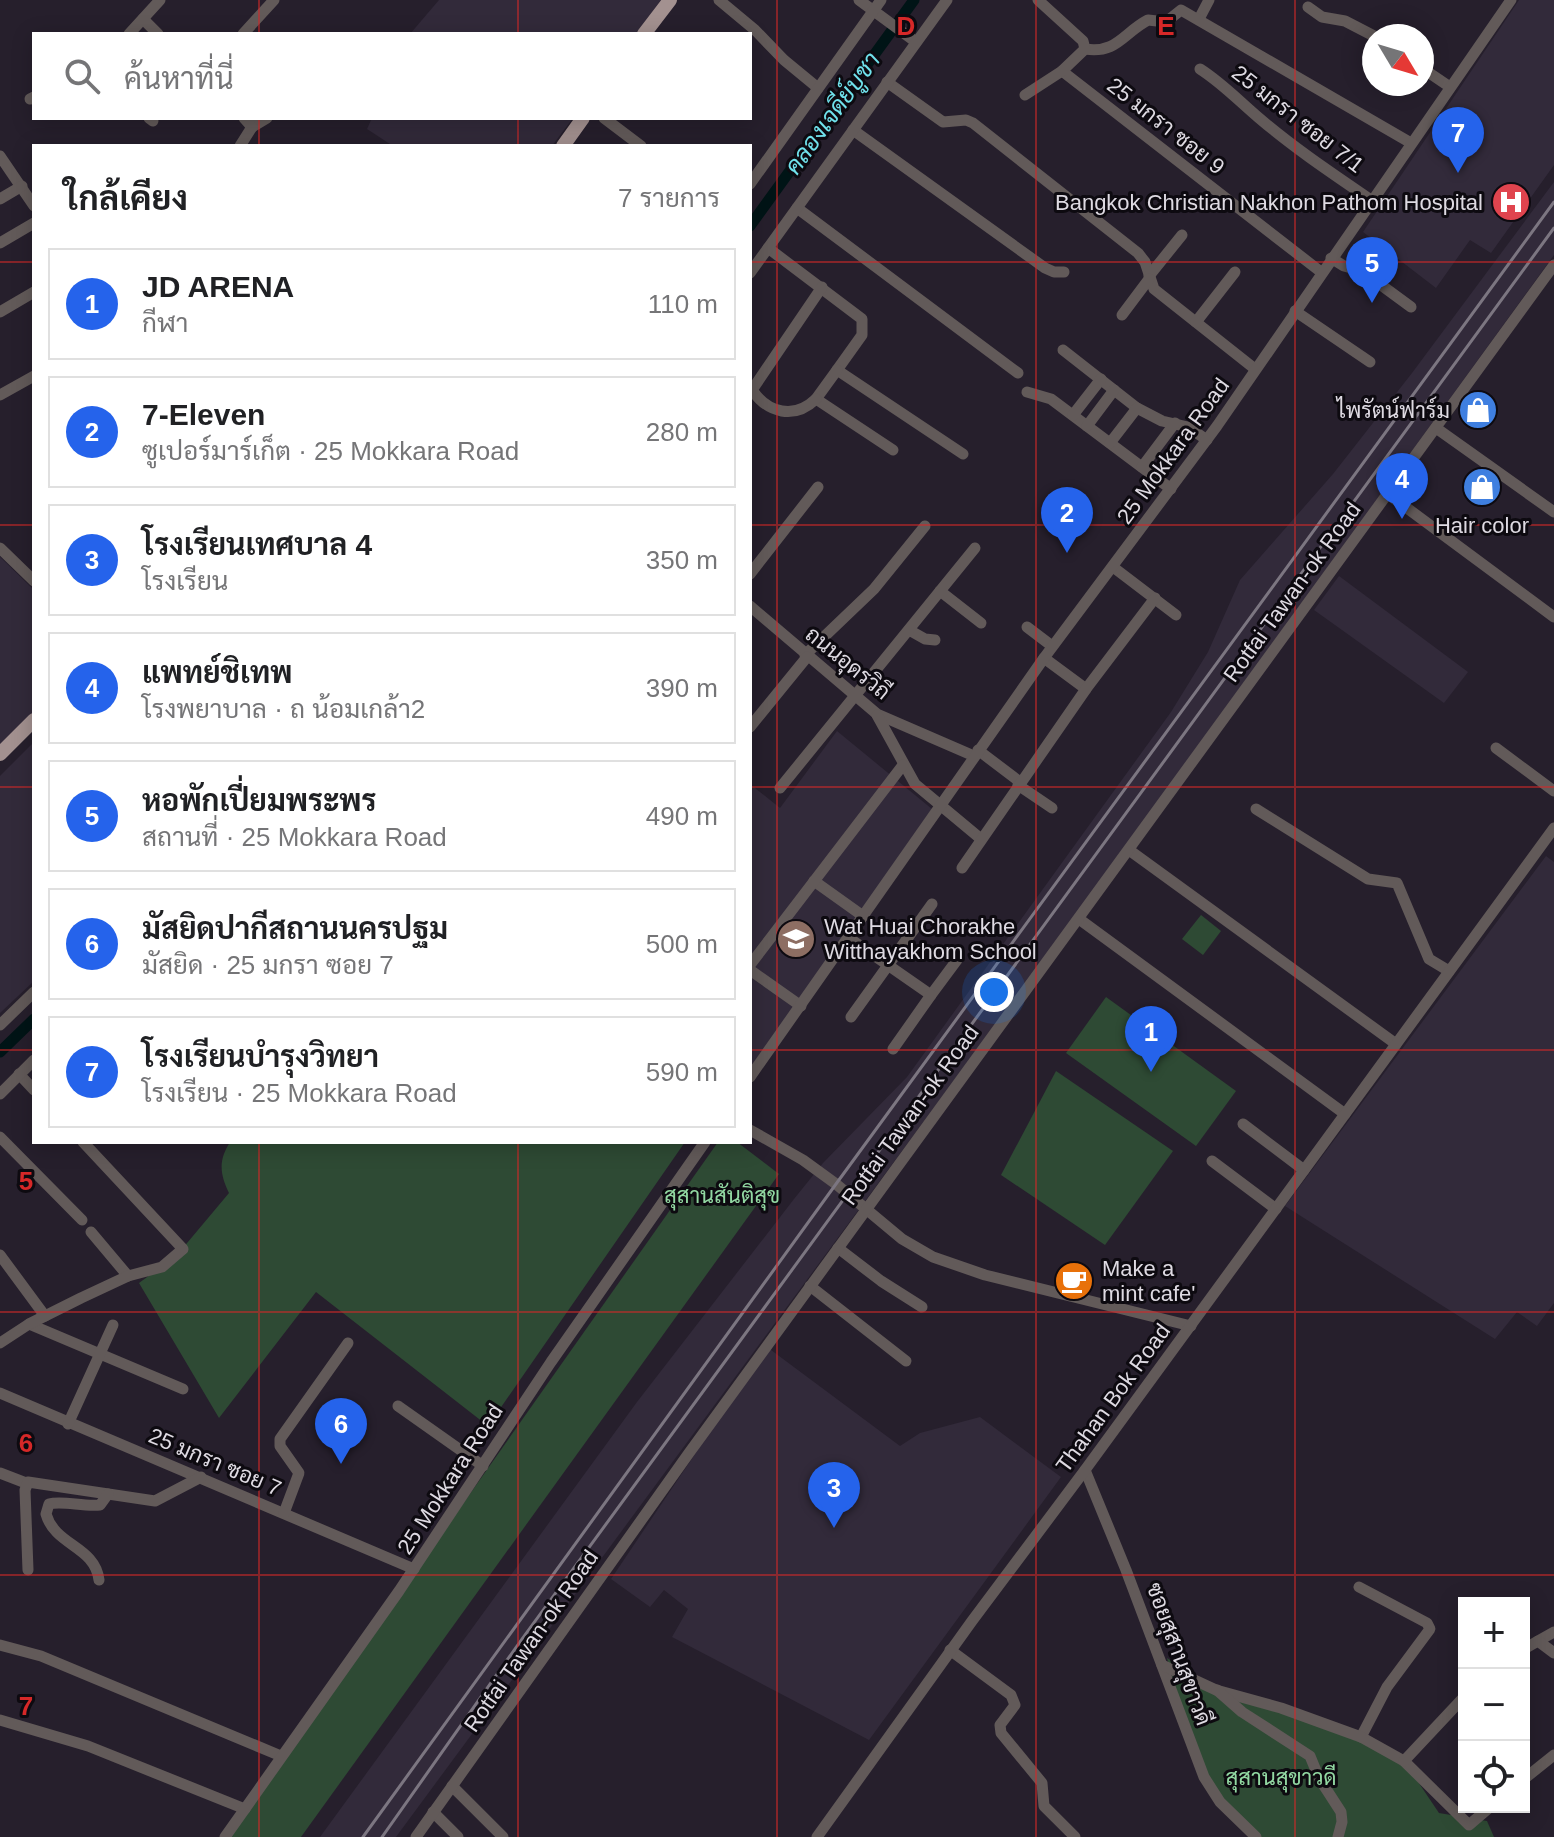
<!DOCTYPE html>
<html lang="th">
<head>
<meta charset="utf-8">
<style>
  :root { --surface:#fff; --page:#f2f2f2; --text:#202124; --muted:#757577; --line:#e0e0e0; --accent:#2563eb }
  body { margin:0; font-family:Helvetica,Sarabun,sans-serif; background:var(--page); color:var(--text) }
  .controls { position:absolute; right:24px; bottom:24px; display:grid; overflow:hidden; border-radius:0px; box-shadow:0 4px 20px #0003 }
  .controls button { width:72px; height:72px; display:grid; place-items:center; padding:0; border:0; border-bottom:2px solid var(--line); background:var(--surface); color:var(--text); font:40px sans-serif }
  .compass { position:absolute; left:1362px; top:24px; width:72px; height:72px; border-radius:50%; background:var(--surface); box-shadow:0 4px 20px #0003; rotate:128deg }
  .you { position:absolute; left:994px; top:992px; width:28px; height:28px; margin:-20px; border:6px solid #fff; border-radius:50%; background:#1a73e8; box-shadow:0 0 0 12px #1a73e833 }
  .badge { display:grid; place-items:center; width:52px; height:52px; border-radius:50%; background:var(--accent); color:#fff; font-size:26px; font-weight:700 }
  .pin { position:absolute; translate:-50% -66px; filter:drop-shadow(0 2px 4px #0008) }
  .pin::after { content:''; position:absolute; top:42px; width:28px; height:24px; background:inherit; clip-path:polygon(0 0,100% 0,50% 100%) }
  .list { margin:0; padding:0; list-style:none }
  h2 { display:flex; justify-content:space-between; align-items:center; height:104px; margin:0; padding:0 32px; font-size:34px }
  h2 small { font-size:26px; font-weight:400; color:var(--muted) }
  .list li { display:grid; grid-template-columns:52px 1fr auto; gap:24px; align-items:center; box-sizing:border-box; height:112px; margin:0 16px 16px; padding:0 16px; border:2px solid var(--line); border-radius:0px }
  .list b { display:block; font-size:30px; white-space:nowrap }
  .list p { margin:0; font-size:26px; white-space:nowrap; color:var(--muted) }
  .list em { font-size:26px; font-style:normal; color:var(--muted) }
  .icon { flex:none; width:44px; height:44px; fill:none; stroke:currentColor; stroke-width:2; stroke-linecap:round; stroke-linejoin:round }
  .map { position:relative; flex:none; width:1554px; height:1837px; overflow:hidden }
  .search { position:absolute; background:var(--surface); box-shadow:0 4px 20px #0003; left:32px; top:32px; width:720px; height:88px; display:flex; align-items:center; gap:20px; box-sizing:border-box; padding:0 28px; border-radius:0px; color:var(--muted); font-size:30px }
  .panel { position:absolute; background:var(--surface); box-shadow:0 4px 20px #0003; left:32px; top:144px; width:720px; height:1000px; border-radius:0px }
  .map>svg:first-child { display:block }
  .built { fill:#322a3a }
  .green { fill:#2e4a34 }
  .lines { fill:none; stroke-linecap:round; stroke-linejoin:round }
  .canal { stroke:#001416; stroke-width:11 }
  .minor { stroke:#625a59; stroke-width:11 }
  .major { stroke:#a39190; stroke-width:14 }
  .rail { stroke:#7c7681; stroke-width:3 }
  .grid { fill:none; stroke:#d62828; stroke-width:2; stroke-opacity:0.55 }
  .labels { text-anchor:middle; dominant-baseline:central; stroke-width:6; stroke-linejoin:round; paint-order:stroke }
  .street-label { font-size:22px; fill:#dedae2; stroke:#0d0a10 }
  .poi-label { font-size:22px; fill:#dedae2; stroke:#0d0a10; text-anchor:end }
  .park-label { font-size:22px; fill:#92d8a2; stroke:#0d0a10 }
  .water-label { font-size:24px; font-style:italic; fill:#70e2ec; stroke:#0d0a10 }
  .grid-label { font-size:26px; text-anchor:middle; font-weight:bold; fill:#d62828; stroke:#0d0a10; stroke-width:6; stroke-linejoin:round; paint-order:stroke }
</style>
</head>
<body>
<div class="map">
<svg width="1554" height="1837" viewBox="0 0 1554 1837">
  <rect width="100%" height="100%" fill="#261f2c"/>
  <g class="built">
    <path d="M439 0H661L636 34H410Z"/>
    <path d="M1519 0H1554V165L1491 253 1470 240 1436 288 1363 232Z"/>
    <path d="M372 118H573L552 146H393L367 129Z"/>
    <path d="M1554 182V255L1031 976 396 1837H320L637 1402 794 1199 823 1163 907 1077 1171 712 1208 652 1240 580 1333 474 1412 373Z"/>
    <path d="M0 557 34 590V711L0 745Z"/>
    <path d="M1339 576 1468 672 1444 703 1314 610Z"/>
    <path d="M837 731 932 809 750 1069V784L780 808Z"/>
    <path d="M34 742V981L0 1013V776Z"/>
    <path d="M1546 856 1554 862V1303L1537 1326 1517 1312 1495 1339 1285 1206Z"/>
    <path d="M767 1347 900 1446 920 1433 980 1417 1061 1477 869 1740 672 1637 688 1609 664 1590 650 1607 611 1579Z"/>
  </g>
  <g class="green">
    <path d="M1201 915 1221 931 1203 955 1182 939Z"/>
    <path d="M1106 997 1236 1091 1196 1146 1066 1053Z"/>
    <path d="M1056 1071 1173 1151 1105 1245 1001 1175Z"/>
    <path d="M230 1142H685L488 1426 316 1292 219 1418 139 1283 177 1255 229 1193C220 1174 218 1161 230 1142Z"/>
    <path d="M718 1142H737L779 1174 301 1837H228Z"/>
    <path d="M1167 1658 1216 1690 1344 1733 1404 1761 1439 1813 1487 1821 1494 1837H1257L1220 1802 1190 1740Z"/>
  </g>
  <g class="lines">
    <g class="canal">
      <path d="M750 226 914 0"/>
      <path d="M0 1052 34 1019"/>
    </g>
    <g class="minor">
      <path d="M719 0 755 30 784 60 818 88"/>
      <path d="M859 0 916 42"/>
      <path d="M1308 7 1322 17 1345 21 1374 36"/>
      <path d="M143 19 158 34"/>
      <path d="M1199 19 1209 0"/>
      <path d="M129 34 160 0"/>
      <path d="M243 34 274 0"/>
      <path d="M1085 49C1117 54 1123 33 1148 20L1166 22 1181 10 1411 143"/>
      <path d="M1422 68 1450 87"/>
      <path d="M1200 69C1222 83 1239 101 1259 118 1294 148 1333 174 1371 200"/>
      <path d="M1062 71 1321 272"/>
      <path d="M887 82 943 122 966 120 973 123 1138 253 1145 262 1154 289 1255 369"/>
      <path d="M1025 95 1062 71 1085 49 1083 41 1038 0"/>
      <path d="M30 99 34 97"/>
      <path d="M149 118 153 121"/>
      <path d="M604 118 641 146"/>
      <path d="M252 127 267 118"/>
      <path d="M853 130 1045 268 1054 272H1064"/>
      <path d="M240 146 252 127 244 118"/>
      <path d="M0 156 34 206"/>
      <path d="M750 184 881 0"/>
      <path d="M0 199 22 186"/>
      <path d="M797 208 1018 373"/>
      <path d="M0 243 34 223"/>
      <path d="M768 248 862 319V335L837 370 963 454"/>
      <path d="M1331 258 1344 266 1362 271 1411 307"/>
      <path d="M750 273 947 0"/>
      <path d="M1149 276 1182 235"/>
      <path d="M1295 311 1370 362"/>
      <path d="M0 312 34 292"/>
      <path d="M1122 315 1149 279"/>
      <path d="M1196 322 1235 272"/>
      <path d="M1063 350 1137 408 1162 421 1188 427 1207 440"/>
      <path d="M837 370 816 399 893 450"/>
      <path d="M1027 392 1051 399 1171 489"/>
      <path d="M0 395 34 376"/>
      <path d="M816 399C794 420 768 413 752 390L822 287"/>
      <path d="M1073 415 1101 379"/>
      <path d="M1087 426 1114 390"/>
      <path d="M1436 428 1554 512"/>
      <path d="M1110 443 1137 408"/>
      <path d="M1142 467 1175 423"/>
      <path d="M1388 494 1554 617"/>
      <path d="M0 548 34 581"/>
      <path d="M1113 567 1176 615"/>
      <path d="M750 574 818 487"/>
      <path d="M940 591 981 623"/>
      <path d="M750 606 877 714 974 756"/>
      <path d="M1027 627 1052 646"/>
      <path d="M909 630 925 639 935 640"/>
      <path d="M805 655 874 589 925 526"/>
      <path d="M1044 658 1086 689"/>
      <path d="M877 715 915 784 981 839"/>
      <path d="M750 727 807 657"/>
      <path d="M1496 748 1554 791"/>
      <path d="M978 750 1020 782"/>
      <path d="M1018 785 1052 808"/>
      <path d="M780 788 975 548"/>
      <path d="M1256 809 1368 879 1397 883 1429 959 1449 971"/>
      <path d="M1129 850 1396 1044"/>
      <path d="M962 868 1086 689 1155 598"/>
      <path d="M814 881 863 916"/>
      <path d="M1079 919 1345 1114"/>
      <path d="M849 938 931 995 957 960"/>
      <path d="M750 965 903 765"/>
      <path d="M750 970 801 1006"/>
      <path d="M851 1017 932 904"/>
      <path d="M0 1025 34 992"/>
      <path d="M893 1049 931 995"/>
      <path d="M19 1074 34 1090"/>
      <path d="M750 1077 1044 658 1217 426 1511 0"/>
      <path d="M0 1094 34 1060"/>
      <path d="M1243 1124 1304 1170"/>
      <path d="M750 1130 803 1160 836 1184 902 1239 933 1257 985 1275 1191 1326"/>
      <path d="M0 1137 82 1220"/>
      <path d="M1212 1161 1276 1209"/>
      <path d="M91 1232 128 1276"/>
      <path d="M838 1248 881 1281 922 1307"/>
      <path d="M0 1255 45 1316"/>
      <path d="M810 1286 906 1361"/>
      <path d="M29 1324 183 1389"/>
      <path d="M0 1343 29 1324 81 1298 128 1276 162 1267 183 1249 83 1142"/>
      <path d="M0 1393 414 1569"/>
      <path d="M398 1406 483 1466"/>
      <path d="M68 1424 113 1325"/>
      <path d="M1085 1470 1126 1570 1204 1777 1220 1802 1256 1837"/>
      <path d="M0 1473 26 1483"/>
      <path d="M284 1513 299 1473 280 1446V1439L348 1343"/>
      <path d="M28 1570 25 1490 28 1482 155 1501 201 1477"/>
      <path d="M99 1580C95 1546 55 1546 46 1514L49 1504C62 1500 83 1507 100 1505L108 1494"/>
      <path d="M1359 1587 1427 1623 1430 1629 1387 1687 1361 1737"/>
      <path d="M1538 1641 1554 1632"/>
      <path d="M0 1645 41 1656 281 1756"/>
      <path d="M1524 1649 1538 1641 1554 1653"/>
      <path d="M950 1650 1011 1695 1015 1705 1000 1725 1001 1733 1042 1783 1044 1806 1075 1837"/>
      <path d="M1162 1665 1216 1690 1281 1708 1361 1737 1404 1761 1469 1825 1490 1807"/>
      <path d="M1217 1690 1242 1712 1310 1756 1319 1778 1341 1812 1342 1822 1338 1837"/>
      <path d="M0 1720 88 1746 245 1809"/>
      <path d="M1404 1761 1464 1697"/>
      <path d="M1524 1779 1554 1755"/>
      <path d="M452 1786 503 1837"/>
      <path d="M433 1812 458 1837"/>
      <path d="M225 1837 399 1591 551 1362 705 1142"/>
      <path d="M416 1837 689 1453 1554 265"/>
      <path d="M817 1837 972 1621 1085 1470 1554 828"/>
    </g>
    <g class="major">
      <path d="M644 34 670 0"/>
      <path d="M563 146 583 118"/>
      <path d="M0 754 34 720"/>
    </g>
    <g class="rail">
      <path d="M363 1837 836 1184 1554 202"/>
      <path d="M382 1837 522 1639 1554 228"/>
    </g>
  </g>
  <path class="grid" d="M259 0V34M518 0V34M777 0V1837M1036 0V1837M1295 0V1837M259 118V146M518 118V146M0 262H34M750 262H1554M0 525H34M750 525H1554M0 787H34M750 787H1554M0 1050H34M750 1050H1554M259 1142V1837M518 1142V1837M0 1312H1554M0 1575H1554"/>
  <defs>
    <symbol id="hospital-disc" viewBox="-11 -11 22 22"><circle r="9.5" fill="#e0444e" stroke="#0d0a10"/><path d="M-5-5h3v3.5h4V-5h3V5h-3V1.5h-4V5h-3Z" fill="#fff"/></symbol>
    <symbol id="shop-disc" viewBox="-11 -11 22 22"><circle r="9.5" fill="#3f7fe0" stroke="#0d0a10"/><path d="M-5-2.5h2.3a2.7 3.5 0 0 1 5.4 0H5L5.5 6h-11ZM-1.5-2.5h3a1.5 2.3 0 0 0-3 0Z" fill="#fff"/></symbol>
    <symbol id="school-disc" viewBox="-11 -11 22 22"><circle r="9.5" fill="#8d6e63" stroke="#0d0a10"/><path d="M0-5L7-2L0 1L-7-2ZM-4 1L0 2.5L4 1V4Q0 6-4 4Z" fill="#fff"/></symbol>
    <symbol id="cafe-disc" viewBox="-11 -11 22 22"><circle r="9.5" fill="#e8710a" stroke="#0d0a10"/><path d="M-5.5-4.5H6V0H3Q3 3.5 0 3.5H-2.5Q-5.5 3.5-5.5 0ZM3-3.2v2h1.7v-2ZM-6 4.5H4V6H-6Z" fill="#fff"/></symbol>
  </defs>
  <g fill-rule="evenodd">
    <use href="#hospital-disc" x="1489" y="180" width="44" height="44"/>
    <use href="#shop-disc" x="1456" y="388" width="44" height="44"/>
    <use href="#shop-disc" x="1460" y="465" width="44" height="44"/>
    <use href="#school-disc" x="774" y="917" width="44" height="44"/>
    <use href="#cafe-disc" x="1052" y="1259" width="44" height="44"/>
  </g>
  <g class="labels">
    <g class="street-label">
      <text transform="translate(1298 119) rotate(38)">25 มกรา ซอย 7/1</text>
      <text transform="translate(1166 126) rotate(38)">25 มกรา ซอย 9</text>
      <text transform="translate(1173 451) rotate(-54)">25 Mokkara Road</text>
      <text transform="translate(1292 592) rotate(-54)">Rotfai Tawan-ok Road</text>
      <text transform="translate(848 663) rotate(39)">ถนนอุดรวิถี</text>
      <text transform="translate(910 1115) rotate(-54)">Rotfai Tawan-ok Road</text>
      <text transform="translate(1113 1398) rotate(-54)">Thahan Bok Road</text>
      <text transform="translate(215 1462) rotate(23)">25 มกรา ซอย 7</text>
      <text transform="translate(450 1479) rotate(-57)">25 Mokkara Road</text>
      <text transform="translate(531 1641) rotate(-55)">Rotfai Tawan-ok Road</text>
      <text transform="translate(1179 1654) rotate(70)">ซอยสุสานสุขาวดี</text>
    </g>
    <g class="poi-label">
      <text x="1483" y="202">Bangkok Christian Nakhon Pathom Hospital</text>
      <text x="1450" y="410">ไพรัตน์ฟาร์ม</text>
      <text x="1482" y="525" text-anchor="middle">Hair color</text>
      <text x="824" y="926" text-anchor="start">Wat Huai Chorakhe<tspan x="824" dy="25">Witthayakhom School</tspan></text>
      <text x="1102" y="1268" text-anchor="start">Make a<tspan x="1102" dy="25">mint cafe'</tspan></text>
    </g>
    <g class="park-label">
      <text x="722" y="1195">สุสานสันติสุข</text>
      <text x="1281" y="1777">สุสานสุขาวดี</text>
    </g>
    <g class="water-label">
      <text transform="translate(832 113) rotate(-54)">คลองเจดีย์บูชา</text>
    </g>
  </g>
  <g class="grid-label">
    <text x="906" y="35">D</text>
    <text x="1166" y="35">E</text>
    <text x="26" y="1190">5</text>
    <text x="26" y="1452">6</text>
    <text x="26" y="1715">7</text>
  </g>
</svg>
<div class="controls">
<button>+</button>
<button>−</button>
<button><svg class="icon" aria-label="locate" viewBox="0 0 24 24"><circle cx="12" cy="12" r="6"/><path d="M12 2v4M12 18v4M2 12h4M18 12h4"/></svg></button>
</div>
<svg class="compass" viewBox="-18 -18 36 36"><path d="M0-13l5 13h-10z" fill="#e53935"/><path d="M0 13l5-13h-10z" fill="#757577"/></svg>
<div class="you"></div>
<div class="pin badge" style="left:1151px;top:1072px">1</div>
<div class="pin badge" style="left:1067px;top:553px">2</div>
<div class="pin badge" style="left:834px;top:1528px">3</div>
<div class="pin badge" style="left:1402px;top:519px">4</div>
<div class="pin badge" style="left:1372px;top:303px">5</div>
<div class="pin badge" style="left:341px;top:1464px">6</div>
<div class="pin badge" style="left:1458px;top:173px">7</div>
<div class="search"><svg class="icon" aria-label="search" viewBox="0 0 24 24"><circle cx="10" cy="10" r="6"/><path d="M15 15l6 6"/></svg>ค้นหาที่นี่</div>
<section class="panel">
<h2>ใกล้เคียง<small>7 รายการ</small></h2>
<ul class="list">
<li><span class="badge">1</span><div><b>JD ARENA</b><p>กีฬา</p></div><em>110 m</em></li>
<li><span class="badge">2</span><div><b>7-Eleven</b><p>ซูเปอร์มาร์เก็ต · 25 Mokkara Road</p></div><em>280 m</em></li>
<li><span class="badge">3</span><div><b>โรงเรียนเทศบาล 4</b><p>โรงเรียน</p></div><em>350 m</em></li>
<li><span class="badge">4</span><div><b>แพทย์ชิเทพ</b><p>โรงพยาบาล · ถ น้อมเกล้า2</p></div><em>390 m</em></li>
<li><span class="badge">5</span><div><b>หอพักเปี่ยมพระพร</b><p>สถานที่ · 25 Mokkara Road</p></div><em>490 m</em></li>
<li><span class="badge">6</span><div><b>มัสยิดปากีสถานนครปฐม</b><p>มัสยิด · 25 มกรา ซอย 7</p></div><em>500 m</em></li>
<li><span class="badge">7</span><div><b>โรงเรียนบำรุงวิทยา</b><p>โรงเรียน · 25 Mokkara Road</p></div><em>590 m</em></li>
</ul>
</section>
</div>
</body>
</html>
